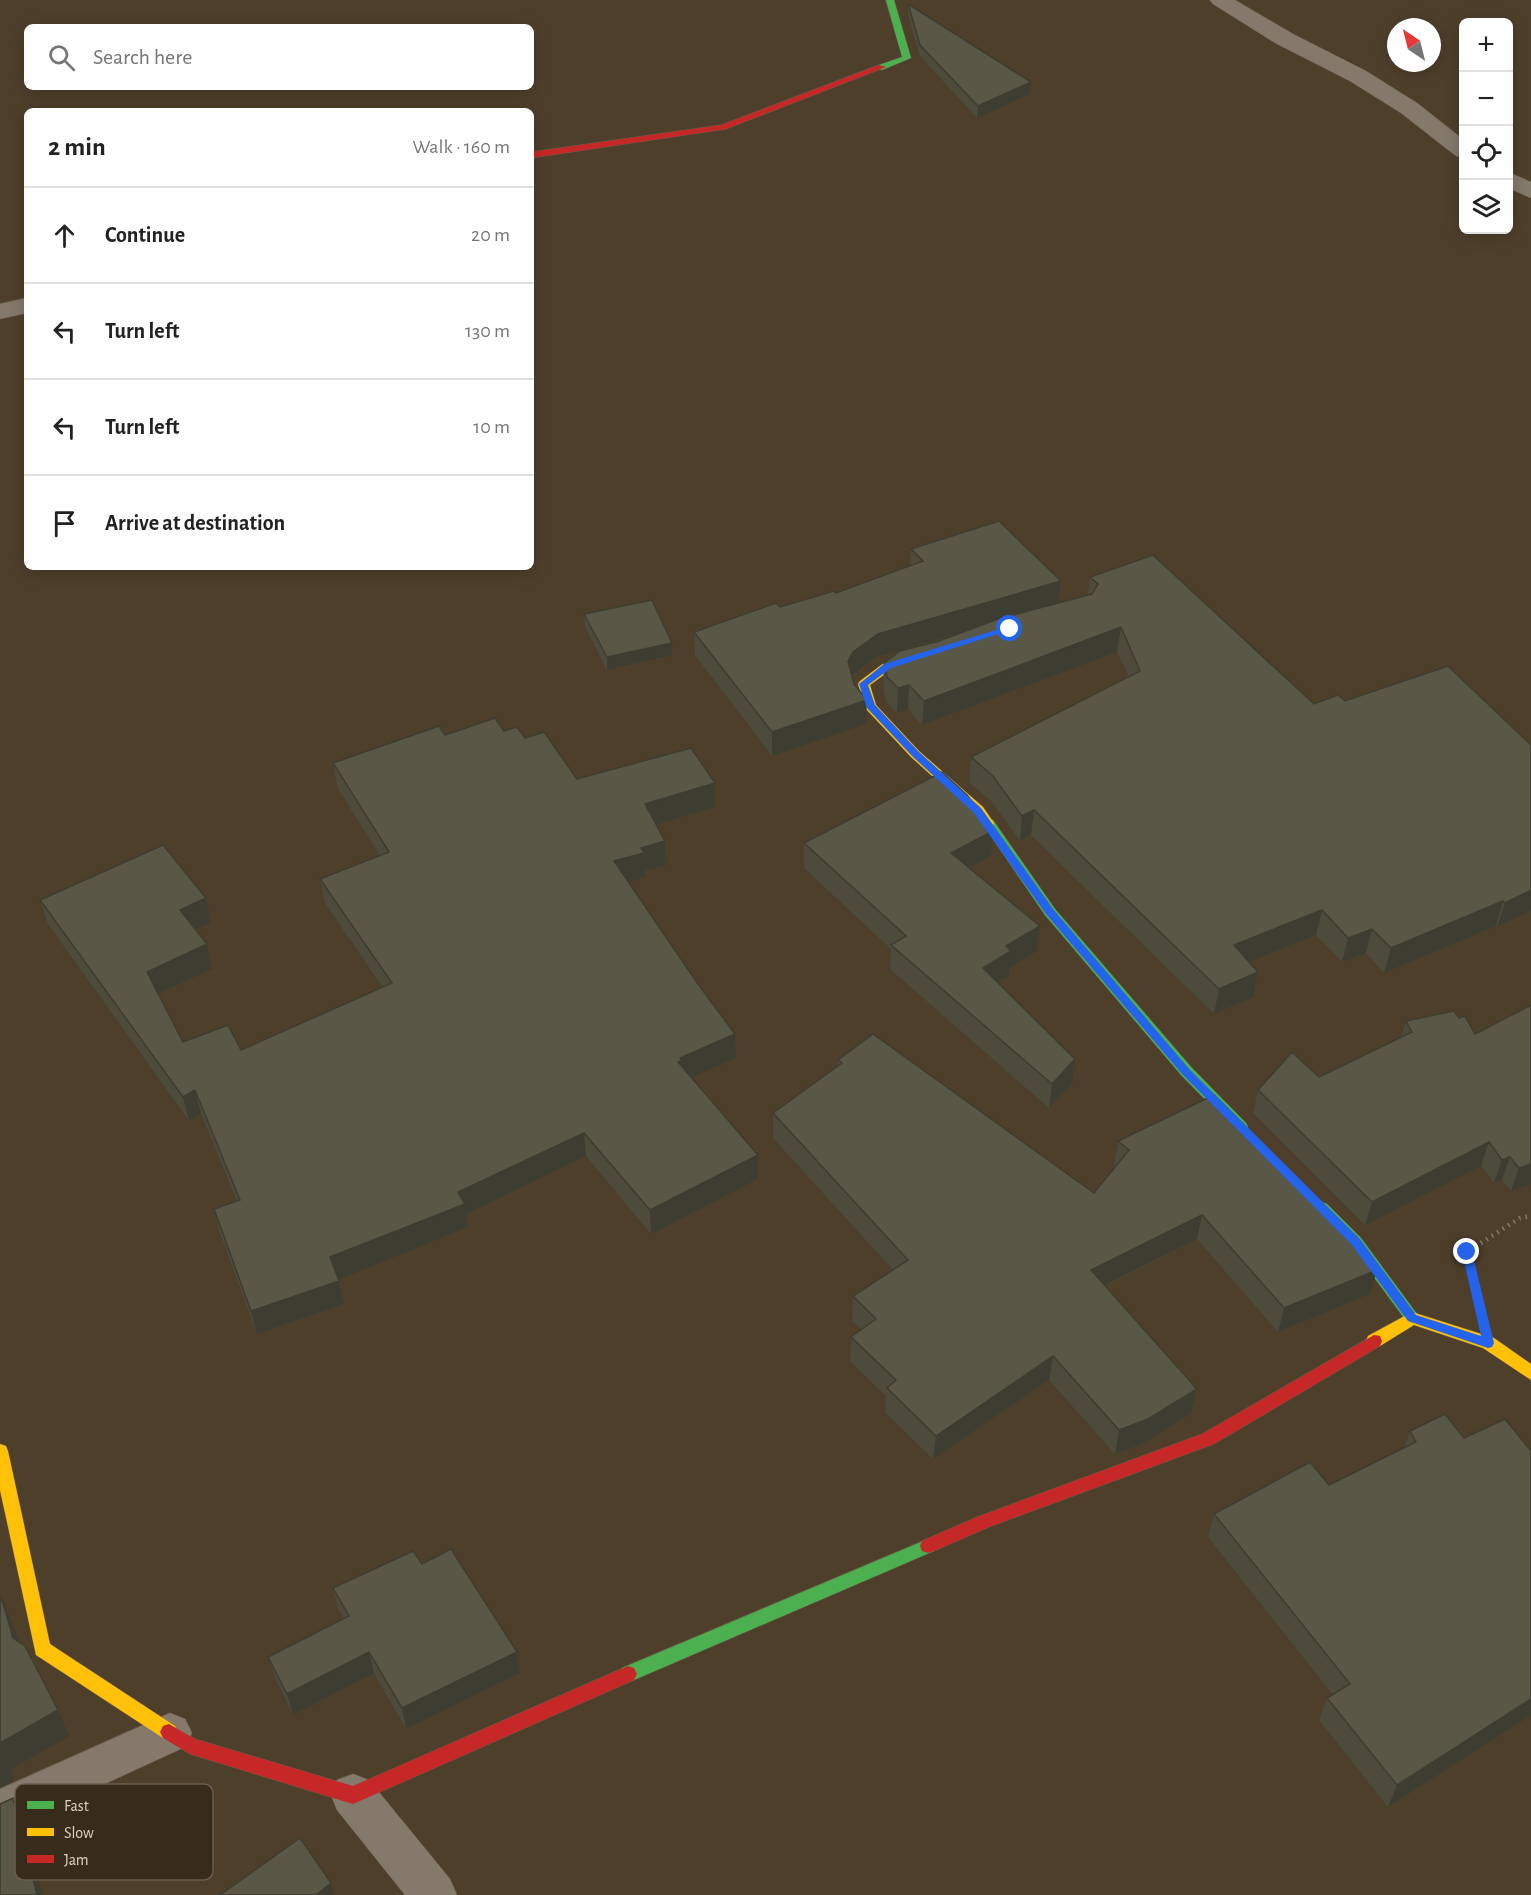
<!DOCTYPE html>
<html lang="en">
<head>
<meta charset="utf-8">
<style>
  :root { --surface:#fff; --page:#f2f2f2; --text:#222; --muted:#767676; --line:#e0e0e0 }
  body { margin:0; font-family:"Alegreya Sans",sans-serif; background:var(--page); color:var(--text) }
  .controls { position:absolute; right:18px; top:18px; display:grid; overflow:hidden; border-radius:9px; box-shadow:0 3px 15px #0003 }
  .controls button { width:54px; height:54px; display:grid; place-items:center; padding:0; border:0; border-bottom:2px solid var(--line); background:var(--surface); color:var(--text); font:30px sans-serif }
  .compass { position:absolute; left:1387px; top:18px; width:54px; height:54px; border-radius:50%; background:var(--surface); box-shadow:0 3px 15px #0003; rotate:325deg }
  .stop { position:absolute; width:18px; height:18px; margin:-14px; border:4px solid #2563eb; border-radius:50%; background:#fff }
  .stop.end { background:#2563eb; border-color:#fff; box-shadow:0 2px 6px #0008 }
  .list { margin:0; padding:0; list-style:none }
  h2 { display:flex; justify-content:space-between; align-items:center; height:78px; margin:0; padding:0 24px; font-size:26px }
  h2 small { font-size:20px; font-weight:400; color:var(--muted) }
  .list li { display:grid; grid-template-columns:39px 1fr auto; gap:18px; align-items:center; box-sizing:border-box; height:96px; padding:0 24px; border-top:2px solid var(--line) }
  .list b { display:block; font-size:22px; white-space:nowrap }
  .list em { font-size:20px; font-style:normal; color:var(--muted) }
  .icon { flex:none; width:33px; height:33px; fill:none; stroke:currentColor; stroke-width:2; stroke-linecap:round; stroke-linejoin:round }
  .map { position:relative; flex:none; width:1531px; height:1895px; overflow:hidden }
  .search { position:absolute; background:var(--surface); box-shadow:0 3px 15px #0003; left:24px; top:24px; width:510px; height:66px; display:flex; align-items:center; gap:15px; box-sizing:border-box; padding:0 21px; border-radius:9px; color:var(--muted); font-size:22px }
  .panel { position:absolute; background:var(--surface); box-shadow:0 3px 15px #0003; left:24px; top:108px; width:510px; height:462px; border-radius:9px }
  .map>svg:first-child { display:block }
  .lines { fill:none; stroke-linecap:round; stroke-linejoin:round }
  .street-casing { stroke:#6a5e4c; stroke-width:1 }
  .fast-casing { stroke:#6a5e4c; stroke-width:1 }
  .slow-casing { stroke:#6a5e4c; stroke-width:1 }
  .jam-casing { stroke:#6a5e4c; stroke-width:1 }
  .path { stroke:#83786b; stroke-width:4.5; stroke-dasharray:1.5 5; stroke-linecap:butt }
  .street { fill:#84796b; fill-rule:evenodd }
  .fast { fill:#4caf50; fill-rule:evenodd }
  .slow { fill:#ffc107; fill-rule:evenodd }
  .jam { fill:#c62828; fill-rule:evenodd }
  .wall { fill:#4d4b3c }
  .shaded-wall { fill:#3e3d31 }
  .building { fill:#595746; stroke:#3e3d31; stroke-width:1.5 }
  .route { fill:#2563eb }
  .key { fill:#372b1b; stroke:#6a5d4c; stroke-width:1.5 }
  .key-label { font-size:16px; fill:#e2d3bf }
</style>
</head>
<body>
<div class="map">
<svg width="1531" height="1895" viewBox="0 0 1531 1895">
  <rect width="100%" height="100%" fill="#4e3f2b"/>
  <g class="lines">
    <defs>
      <g id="street">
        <path d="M1210 0H1235L1293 34 1366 71 1417 103 1464 140V158L1456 156 1401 113 1350 81 1277 44 1213 4Z"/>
        <path d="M1508 172 1531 182V198L1508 188Z"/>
        <path d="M27 298V313L0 319V304Z"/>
        <path d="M170 1713 185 1719 192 1733 185 1747 0 1832V1789Z"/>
        <path d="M353 1774 369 1780 450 1879 457 1895H405L337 1810 331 1795 337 1780Z"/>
      </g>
      <g id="fast">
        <path d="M886 0H894L911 58 882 70 879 69V65L902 57Z"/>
        <path d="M988 819 993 820 1055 909 1192 1068 1246 1123 1248 1127 1246 1131H1236L1182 1076 1045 915 982 823Z"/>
        <path d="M1322 1202 1327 1204 1361 1238 1417 1314 1420 1318 1417 1322 1412 1324 1407 1322 1351 1246 1317 1212 1315 1208 1317 1204Z"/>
        <path d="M928 1539 934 1541 936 1546 934 1551 634 1680 628 1682 622 1680 619 1674 622 1668Z"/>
      </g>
      <g id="slow">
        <path d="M927 652 933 656 931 659 892 669 870 685 876 705 919 751 983 807 994 823 993 826H983L973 813 911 757 866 709 858 684 860 681 884 663Z"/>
        <path d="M1412 1312 1494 1338 1531 1364V1380L1483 1348 1414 1325 1380 1346 1374 1347 1368 1346 1366 1341 1368 1336Z"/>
        <path d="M0 1444 6 1446 8 1451 50 1644 175 1726 178 1732 175 1738 169 1740 163 1738 36 1655 0 1490Z"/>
      </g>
      <g id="jam">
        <path d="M879 65 886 67 726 129 531 158V152L721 125Z"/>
        <path d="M1374 1335 1380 1336 1382 1341 1380 1346 1214 1444 989 1527 934 1551 928 1553 922 1551 920 1546 922 1541 977 1517 1202 1434Z"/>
        <path d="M628 1666 634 1668 637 1674 634 1680 353 1804 190 1754 163 1738 160 1732 163 1726 169 1724 195 1739 353 1786Z"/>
      </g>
    </defs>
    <use href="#street" class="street-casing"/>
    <use href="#fast" class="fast-casing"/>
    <use href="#slow" class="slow-casing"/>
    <use href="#jam" class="jam-casing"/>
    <path class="path" d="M1476 1293 1467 1252 1520 1218 1531 1216"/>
    <use href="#street" class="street"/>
    <use href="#fast" class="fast"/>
    <use href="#slow" class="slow"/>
    <use href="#jam" class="jam"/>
  </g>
  <g class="wall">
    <path d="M908 4 1031 82 1030 94 977 118 920 56 908 15Z"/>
    <path d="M911 549 1061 581 1058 603 1088 595 1090 577 1314 704 1345 701 1531 745V911L1497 927 1496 926 1384 973 1366 953 1342 962 1316 935 1249 962 1258 972 1253 997 1214 1014 1031 835 1020 841 991 801 969 782 971 757 1129 677 1117 652 922 725 908 709 897 713 886 702 883 688 884 663 960 633 877 657 852 677 866 724 772 756 695 655 694 632 780 607 836 593 910 565Z"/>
    <path d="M584 614 672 643V655L607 670 585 627Z"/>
    <path d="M504 731 525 738 577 779 715 783V807L657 825 665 841 666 865 645 871V877L628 882 698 984 735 1034 736 1058 691 1077 758 1179 651 1234 586 1156 466 1214 468 1227 339 1279 344 1304 257 1334 220 1233 214 1209 237 1201 201 1114 189 1121 48 924 40 900 206 898 211 923 195 930 207 944 212 969 158 994 183 1042 241 1050 383 988 325 903 320 879 380 856 337 787 333 763 445 735Z"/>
    <path d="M993 831 991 856 969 868 1040 926 1037 951 1010 968 1009 976 998 982 1072 1084 1049 1108 890 969 891 949 804 868V843Z"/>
    <path d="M1531 1005V1184L1511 1191 1502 1180 1494 1183 1481 1166 1365 1225 1253 1113 1258 1090 1319 1077 1401 1037 1406 1021 1459 1018 1475 1034Z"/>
    <path d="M838 1060 1094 1193 1116 1167 1114 1165 1118 1141 1377 1270 1370 1294 1278 1332 1197 1239 1105 1286 1197 1389 1191 1413 1144 1443 1115 1454 1049 1380 933 1459 885 1412 886 1396 850 1361 851 1337 861 1329 852 1321 853 1296 893 1270 773 1138V1113L838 1065Z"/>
    <path d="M1410 1431 1464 1438 1531 1451V1715L1388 1807 1319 1720 1327 1698 1333 1695 1208 1537 1214 1514 1329 1485 1404 1448Z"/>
    <path d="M422 1564 520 1673 406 1729 374 1673 293 1715 275 1678 268 1657 344 1619 338 1609 333 1588Z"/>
  </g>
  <g class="shaded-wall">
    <path d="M1031 82 1030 94 977 118 978 106Z"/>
    <path d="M1061 581 1058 604 877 657 853 675 847 685 848 661 853 652 878 634Z"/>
    <path d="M1121 627 1117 652 922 725 924 701Z"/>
    <path d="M672 643V655L607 670V657Z"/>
    <path d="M909 685 908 709 897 713 898 688Z"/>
    <path d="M867 700 866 724 772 756V732Z"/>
    <path d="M715 783V807L646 828 645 804Z"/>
    <path d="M1034 810 1031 835 1020 841 1022 816Z"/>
    <path d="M993 831 991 856 949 878 951 853Z"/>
    <path d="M665 841 666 865 645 871V877L616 886 614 861 641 848Z"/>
    <path d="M1531 890V911L1497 927 1505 903Z"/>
    <path d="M206 898 211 923 185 934 180 910Z"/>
    <path d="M1503 901 1496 926 1384 973 1391 948Z"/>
    <path d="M1322 910 1316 935 1229 970 1234 945Z"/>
    <path d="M1040 926 1037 951 1010 968 1009 976 980 992 983 968 1006 946Z"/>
    <path d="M1372 929 1366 953 1342 962 1348 938Z"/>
    <path d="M207 944 212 969 153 996 147 972Z"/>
    <path d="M1258 972 1253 997 1214 1014 1219 989Z"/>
    <path d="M735 1034 736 1058 683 1081 678 1062 680 1058Z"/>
    <path d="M1075 1059 1072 1084 1049 1108 1052 1084Z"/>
    <path d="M195 1090 201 1114 189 1121 183 1097Z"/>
    <path d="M584 1133 586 1156 466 1214 468 1227 335 1281 330 1257 458 1192Z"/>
    <path d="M1489 1142 1481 1166 1365 1225 1372 1202Z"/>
    <path d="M758 1155V1179L651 1234 650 1210Z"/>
    <path d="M1510 1157 1502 1180 1494 1183 1502 1160Z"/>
    <path d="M1531 1164V1184L1511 1191 1519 1168Z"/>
    <path d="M1202 1215 1197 1239 1087 1294 1091 1270Z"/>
    <path d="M1377 1270 1370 1294 1278 1332 1284 1308Z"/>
    <path d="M339 1281 344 1304 257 1334 251 1311Z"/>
    <path d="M1053 1356 1049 1380 933 1459 936 1436Z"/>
    <path d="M1197 1389 1191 1413 1144 1443 1115 1454 1119 1430Z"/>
    <path d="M3 1603 15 1629 25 1664 13 1638Z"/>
    <path d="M369 1652 374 1673 293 1715 287 1694Z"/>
    <path d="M517 1652 520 1673 406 1729 402 1708Z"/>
    <path d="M1531 1699V1715L1388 1807 1397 1785Z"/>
    <path d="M58 1710 69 1736 11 1769 14 1780 0 1788V1743Z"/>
    <path d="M13 1798 25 1823 43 1895H37Z"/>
    <path d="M331 1883 334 1895H316Z"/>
  </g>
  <g class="building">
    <path d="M908 4 1031 82 978 106 920 45Z"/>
    <path d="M999 521 1061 581 878 634 853 652 848 661 854 684 867 700 772 732 694 632 776 603 780 607 834 591 836 593 923 561 911 549Z"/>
    <path d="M1153 555 1314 704 1338 695 1345 701 1448 666 1531 745V890L1505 903 1503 901 1391 948 1372 929 1348 938 1322 910 1234 945 1258 972 1219 989 1034 810 1022 816 993 776 971 757 1140 671 1121 627 924 701 909 685 898 688 887 677 884 663 900 651 939 641 998 619 1092 594 1098 584 1090 577Z"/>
    <path d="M652 600 672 643 607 657 584 614Z"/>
    <path d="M495 718 504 731 517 727 525 738 544 732 577 779 691 748 715 783 645 804 665 841 641 848 644 853 614 861 698 984 735 1034 680 1058 682 1061 678 1062 758 1155 650 1210 584 1133 458 1192 465 1204 330 1257 339 1281 251 1311 214 1209 240 1200 195 1090 183 1097 40 900 163 845 206 898 180 910 207 944 147 972 183 1042 228 1025 241 1050 392 983 320 879 389 852 333 763 439 726 445 735Z"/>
    <path d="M942 772 967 795 993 831 951 853 1040 926 1006 946 1011 951 983 968 1075 1059 1052 1084 891 945 906 936 804 843Z"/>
    <path d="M1531 1005V1164L1519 1168 1510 1157 1502 1160 1489 1142 1372 1202 1258 1090 1292 1052 1319 1077 1412 1032 1406 1021 1454 1011 1459 1018 1465 1016 1475 1034Z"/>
    <path d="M873 1034 1094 1193 1129 1150 1118 1141 1214 1095 1338 1219 1377 1270 1284 1308 1202 1215 1091 1270 1197 1389 1148 1419 1119 1430 1053 1356 936 1436 887 1388 896 1380 851 1337 876 1319 853 1296 908 1260 773 1113 842 1063 838 1060Z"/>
    <path d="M1445 1414 1464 1438 1505 1419 1531 1451V1699L1397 1785 1327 1698 1350 1684 1214 1514 1310 1462 1329 1485 1416 1442 1410 1431Z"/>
    <path d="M451 1549 517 1652 402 1708 369 1652 287 1694 268 1657 349 1616 333 1588 413 1551 422 1564Z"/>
    <path d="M0 1597 3 1603 13 1638 25 1646 58 1710 0 1743Z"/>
    <path d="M13 1798 37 1895H0V1804Z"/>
    <path d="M300 1838 331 1883 316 1895H220Z"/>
  </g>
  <path class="route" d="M1006 627 1014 629 891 668 868 685 875 705 918 751 981 808 1053 909 1190 1070 1360 1239 1416 1315 1481 1336 1462 1252 1467 1247 1471 1248 1494 1343 1492 1347 1488 1348 1408 1321 1352 1245 1183 1075 1046 914 974 813 912 756 867 708 859 684 884 664Z"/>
  <rect x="15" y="1784" width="198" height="96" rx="9" class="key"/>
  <rect x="27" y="1801" width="27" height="8" fill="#4caf50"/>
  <rect x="27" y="1828" width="27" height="8" fill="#ffc107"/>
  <rect x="27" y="1855" width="27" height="8" fill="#c62828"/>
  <g class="key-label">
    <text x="64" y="1811">Fast</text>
    <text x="64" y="1838">Slow</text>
    <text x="64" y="1865">Jam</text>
  </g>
</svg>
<div class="controls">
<button>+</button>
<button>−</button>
<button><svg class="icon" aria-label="locate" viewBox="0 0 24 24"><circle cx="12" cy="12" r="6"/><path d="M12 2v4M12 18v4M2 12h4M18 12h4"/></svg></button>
<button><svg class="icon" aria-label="layers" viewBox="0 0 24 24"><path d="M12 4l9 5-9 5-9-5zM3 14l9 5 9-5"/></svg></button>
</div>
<svg class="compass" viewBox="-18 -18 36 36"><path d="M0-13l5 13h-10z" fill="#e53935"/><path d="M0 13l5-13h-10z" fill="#767676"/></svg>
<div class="stop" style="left:1010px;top:629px"></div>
<div class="stop end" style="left:1467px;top:1252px"></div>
<div class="search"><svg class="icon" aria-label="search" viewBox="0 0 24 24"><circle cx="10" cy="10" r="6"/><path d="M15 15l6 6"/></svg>Search here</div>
<section class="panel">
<h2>2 min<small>Walk · 160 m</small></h2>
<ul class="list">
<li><svg class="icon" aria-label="ahead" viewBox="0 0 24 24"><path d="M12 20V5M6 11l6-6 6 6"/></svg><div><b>Continue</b></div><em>20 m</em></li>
<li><svg class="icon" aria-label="left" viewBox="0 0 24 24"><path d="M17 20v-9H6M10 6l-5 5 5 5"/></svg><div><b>Turn left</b></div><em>130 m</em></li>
<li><svg class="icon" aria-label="left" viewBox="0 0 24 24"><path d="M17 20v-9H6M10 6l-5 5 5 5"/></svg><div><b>Turn left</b></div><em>10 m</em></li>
<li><svg class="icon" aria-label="arrive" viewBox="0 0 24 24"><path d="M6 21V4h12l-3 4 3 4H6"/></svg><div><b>Arrive at destination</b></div></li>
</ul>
</section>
</div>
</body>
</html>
